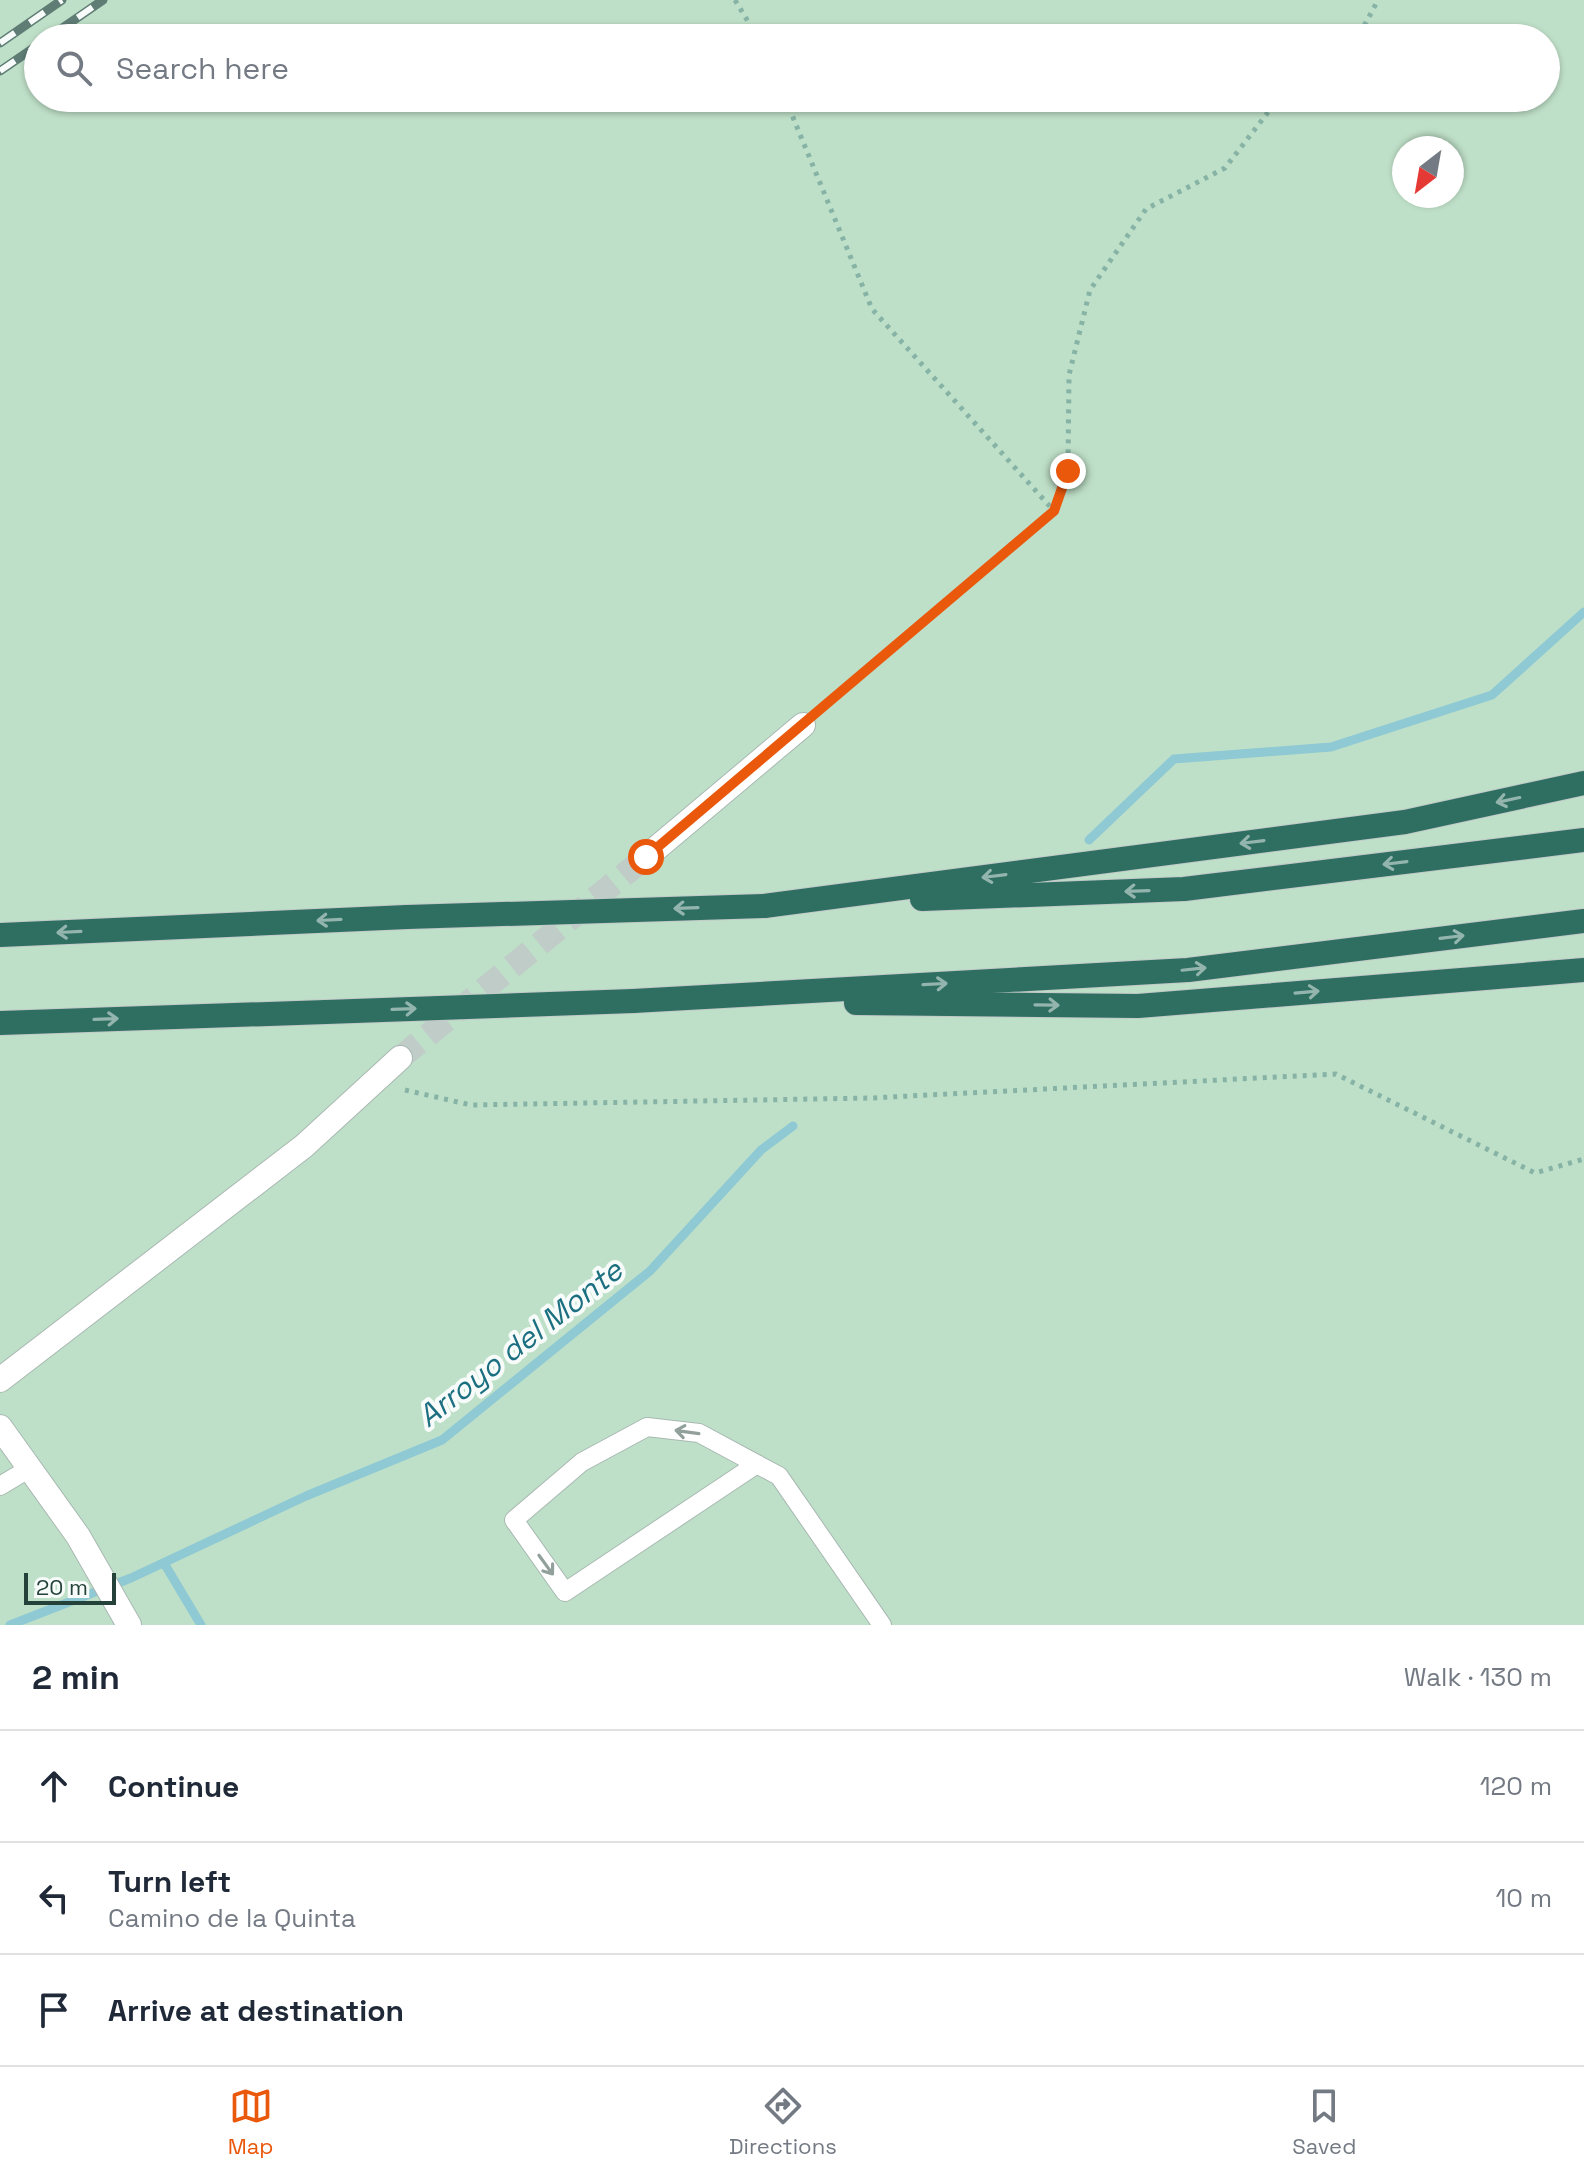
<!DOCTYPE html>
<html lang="en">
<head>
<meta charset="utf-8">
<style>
  :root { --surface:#fff; --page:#f2f2f3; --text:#1f2937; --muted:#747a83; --line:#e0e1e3; --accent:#ea580c }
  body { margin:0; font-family:"Space Grotesk",sans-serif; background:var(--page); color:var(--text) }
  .compass { position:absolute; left:1392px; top:136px; width:72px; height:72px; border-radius:50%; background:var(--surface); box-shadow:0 2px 6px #0004; rotate:211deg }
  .scale { position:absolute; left:24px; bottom:20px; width:92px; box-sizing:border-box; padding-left:8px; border:4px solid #24423a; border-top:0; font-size:22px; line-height:28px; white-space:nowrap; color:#24423a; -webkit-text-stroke:6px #f7fbf9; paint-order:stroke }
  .stop { position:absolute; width:24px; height:24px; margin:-18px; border:6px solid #ea580c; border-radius:50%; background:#fff }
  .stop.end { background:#ea580c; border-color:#fff; box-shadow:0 2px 8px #0008 }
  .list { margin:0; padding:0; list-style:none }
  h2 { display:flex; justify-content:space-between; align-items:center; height:104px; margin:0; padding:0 32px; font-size:34px }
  h2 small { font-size:26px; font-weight:400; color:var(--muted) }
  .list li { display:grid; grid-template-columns:52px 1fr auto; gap:24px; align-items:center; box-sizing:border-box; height:112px; padding:0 32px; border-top:2px solid var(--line) }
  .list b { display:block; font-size:30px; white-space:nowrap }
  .list p { margin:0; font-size:26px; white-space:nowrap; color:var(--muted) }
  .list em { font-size:26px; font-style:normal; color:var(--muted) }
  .icon { flex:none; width:44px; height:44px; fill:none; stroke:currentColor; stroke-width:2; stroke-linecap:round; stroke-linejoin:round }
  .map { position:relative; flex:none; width:1584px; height:1625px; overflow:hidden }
  .search { position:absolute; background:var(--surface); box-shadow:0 2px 6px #0004; left:24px; right:24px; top:24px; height:88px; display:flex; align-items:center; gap:20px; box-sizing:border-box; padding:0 28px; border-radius:44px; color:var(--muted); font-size:30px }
  .sheet { height:440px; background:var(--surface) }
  nav { display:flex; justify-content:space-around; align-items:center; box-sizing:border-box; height:112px; border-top:2px solid var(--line); background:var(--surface); font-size:22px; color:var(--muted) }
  nav a { display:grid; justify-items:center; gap:4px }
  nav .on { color:var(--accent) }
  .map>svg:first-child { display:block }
  .green { fill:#bfe0c8; fill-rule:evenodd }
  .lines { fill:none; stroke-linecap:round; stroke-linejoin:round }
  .stream { stroke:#8ec9d4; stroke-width:9 }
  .minor-tunnel { stroke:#bfccc8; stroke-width:24; stroke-dasharray:24 12; stroke-linecap:butt }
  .service-casing { stroke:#a8b8b2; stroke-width:20 }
  .minor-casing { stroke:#a8b8b2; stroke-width:26 }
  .tertiary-casing { stroke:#a8b8b2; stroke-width:26 }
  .motorway-casing { stroke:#c2cac8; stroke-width:26 }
  .path { stroke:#86b3a5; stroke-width:5; stroke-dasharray:4 6; stroke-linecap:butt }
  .service { stroke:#fff; stroke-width:18 }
  .minor { stroke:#fff; stroke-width:24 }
  .tertiary { stroke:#fff; stroke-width:24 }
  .motorway { stroke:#2f6f62; stroke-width:24 }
  .rail-casing { stroke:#5f7d75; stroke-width:9 }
  .rail { stroke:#f7fbf9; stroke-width:6; stroke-dasharray:18; stroke-linecap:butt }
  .motorway-bridge-casing { stroke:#c2cac8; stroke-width:26; stroke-linecap:butt }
  .motorway-bridge { stroke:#2f6f62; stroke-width:24 }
  .oneway { stroke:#93b5ae }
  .oneway2 { stroke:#92a09c }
  .route { stroke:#ea580c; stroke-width:10 }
  .labels { text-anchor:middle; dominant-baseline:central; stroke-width:8; stroke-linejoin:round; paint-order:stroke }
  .water-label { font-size:30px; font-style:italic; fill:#1c6f80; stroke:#f7fbf9 }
</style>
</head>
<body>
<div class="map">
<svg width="1584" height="1625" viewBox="0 0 1584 1625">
  <rect width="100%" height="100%" fill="#e6efeb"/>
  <path class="green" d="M0 0H1584V1625H0ZM38 38H1546V98H38ZM1404 148H1452V196H1404Z"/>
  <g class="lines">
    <g class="stream">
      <path d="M1089 840 1174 759 1331 747 1492 695 1584 612"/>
      <path d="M164 1563 201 1625"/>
      <path d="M10 1625 131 1578 306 1496 442 1440 650 1271 761 1150 793 1126"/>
    </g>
    <path class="minor-tunnel" d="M400 1058 646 857"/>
    <defs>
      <g id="service">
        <path d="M757 1464 565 1592 514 1520 582 1462 647 1427 699 1433 779 1476 882 1625"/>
        <path d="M0 1486 30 1468"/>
      </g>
      <g id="minor">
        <path d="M646 857 803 725"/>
        <path d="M0 1380 304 1146 400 1058"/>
      </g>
      <path id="tertiary" d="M0 1427 78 1536 129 1625"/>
      <g id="motorway">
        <path d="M922 899 1184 889 1584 840"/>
        <path d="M764 906 1405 822 1584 783"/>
        <path d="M0 935 407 917"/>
        <path d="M633 1001 1188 970 1584 921"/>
        <path d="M856 1003 1138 1006 1584 970"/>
        <path d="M0 1023 326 1012"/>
      </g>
    </defs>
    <use href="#service" class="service-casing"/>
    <use href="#minor" class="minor-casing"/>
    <use href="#tertiary" class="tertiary-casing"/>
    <use href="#motorway" class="motorway-casing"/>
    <g class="path">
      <path d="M735 0 758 38"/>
      <path d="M1349 38 1363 28 1378 0"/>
      <path d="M785 98 872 309 1054 511 821 710"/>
      <path d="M1054 511 1068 471 1069 375 1090 290 1146 209 1225 168 1279 98"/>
      <path d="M405 1090 471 1105 871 1098 1336 1074 1535 1173 1584 1159"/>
    </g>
    <use href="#service" class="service"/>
    <use href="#minor" class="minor"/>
    <use href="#tertiary" class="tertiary"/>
    <use href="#motorway" class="motorway"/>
    <defs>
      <g id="rail">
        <path d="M48 38 103 0"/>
        <path d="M0 43 62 0"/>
        <path d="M0 71 38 45"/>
      </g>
    </defs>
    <use href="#rail" class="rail-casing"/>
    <use href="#rail" class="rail"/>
    <defs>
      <g id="motorway-bridge">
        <path d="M407 917 764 906"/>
        <path d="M326 1012 633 1001"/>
      </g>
    </defs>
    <use href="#motorway-bridge" class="motorway-bridge-casing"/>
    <use href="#motorway-bridge" class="motorway-bridge"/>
  </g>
  <defs><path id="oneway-shaft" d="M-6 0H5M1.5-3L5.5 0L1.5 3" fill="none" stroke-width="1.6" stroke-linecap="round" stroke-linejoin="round" transform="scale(2)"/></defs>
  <g class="oneway">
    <use href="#oneway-shaft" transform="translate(1508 800) rotate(168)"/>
    <use href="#oneway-shaft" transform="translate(1252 842) rotate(173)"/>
    <use href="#oneway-shaft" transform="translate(1395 863) rotate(173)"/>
    <use href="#oneway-shaft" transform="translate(994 876) rotate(173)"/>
    <use href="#oneway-shaft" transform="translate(1137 891) rotate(178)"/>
    <use href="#oneway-shaft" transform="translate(686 908) rotate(178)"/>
    <use href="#oneway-shaft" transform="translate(329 920) rotate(177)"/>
    <use href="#oneway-shaft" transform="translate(69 932) rotate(177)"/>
    <use href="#oneway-shaft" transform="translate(1452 937) rotate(-7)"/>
    <use href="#oneway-shaft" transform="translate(1194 969) rotate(-6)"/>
    <use href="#oneway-shaft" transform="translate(935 984) rotate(-3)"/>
    <use href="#oneway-shaft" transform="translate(1307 992) rotate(-5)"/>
    <use href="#oneway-shaft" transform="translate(1047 1005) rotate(1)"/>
    <use href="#oneway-shaft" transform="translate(404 1009) rotate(-2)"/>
    <use href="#oneway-shaft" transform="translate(106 1019) rotate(-2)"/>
  </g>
  <g class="oneway2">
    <use href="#oneway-shaft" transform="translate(687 1432) rotate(-172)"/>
    <use href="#oneway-shaft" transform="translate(546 1565) rotate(54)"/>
  </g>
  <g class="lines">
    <path class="route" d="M646 857 1054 511 1068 471"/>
  </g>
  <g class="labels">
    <g class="water-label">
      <text transform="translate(520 1343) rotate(-38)">Arroyo del Monte</text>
    </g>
  </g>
</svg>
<svg class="compass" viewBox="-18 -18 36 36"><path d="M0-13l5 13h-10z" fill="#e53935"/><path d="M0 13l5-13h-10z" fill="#747a83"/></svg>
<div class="scale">20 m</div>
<div class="stop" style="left:646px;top:857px"></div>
<div class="stop end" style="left:1068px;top:471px"></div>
<div class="search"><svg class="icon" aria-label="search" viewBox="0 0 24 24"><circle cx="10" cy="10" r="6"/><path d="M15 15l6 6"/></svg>Search here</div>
</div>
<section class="sheet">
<h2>2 min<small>Walk · 130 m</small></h2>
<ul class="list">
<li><svg class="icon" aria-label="ahead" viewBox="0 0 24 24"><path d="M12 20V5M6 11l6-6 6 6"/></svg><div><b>Continue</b></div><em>120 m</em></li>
<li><svg class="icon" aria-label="left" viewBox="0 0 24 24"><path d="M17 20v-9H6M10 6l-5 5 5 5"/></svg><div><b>Turn left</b><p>Camino de la Quinta</p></div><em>10 m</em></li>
<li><svg class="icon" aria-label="arrive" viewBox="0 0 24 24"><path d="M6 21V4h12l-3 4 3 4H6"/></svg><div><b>Arrive at destination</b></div></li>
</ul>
</section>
<nav>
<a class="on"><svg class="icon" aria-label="map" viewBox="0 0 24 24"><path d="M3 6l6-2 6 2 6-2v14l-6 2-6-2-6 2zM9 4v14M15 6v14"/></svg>Map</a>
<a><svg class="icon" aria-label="directions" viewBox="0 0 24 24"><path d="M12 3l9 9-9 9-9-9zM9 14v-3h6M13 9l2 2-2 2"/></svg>Directions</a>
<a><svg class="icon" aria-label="saved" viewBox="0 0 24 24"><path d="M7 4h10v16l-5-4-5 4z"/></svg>Saved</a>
</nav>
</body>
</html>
